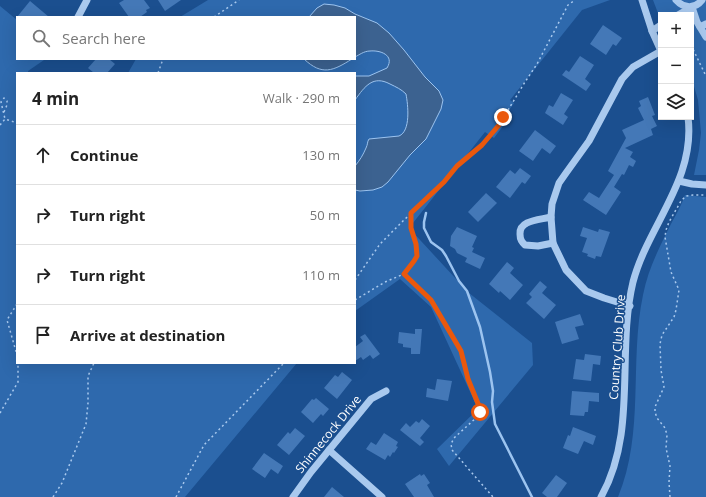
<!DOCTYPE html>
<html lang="en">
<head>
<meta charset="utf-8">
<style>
  :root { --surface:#fff; --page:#f2f2f2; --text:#222; --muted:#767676; --line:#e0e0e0 }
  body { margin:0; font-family:"Open Sans",sans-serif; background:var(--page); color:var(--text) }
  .controls { position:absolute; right:12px; top:12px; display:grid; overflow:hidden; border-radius:0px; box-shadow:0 4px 16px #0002 }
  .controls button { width:36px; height:36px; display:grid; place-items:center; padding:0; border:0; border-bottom:1px solid var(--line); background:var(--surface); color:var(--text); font:20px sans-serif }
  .stop { position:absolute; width:12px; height:12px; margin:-9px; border:3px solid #ea580c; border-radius:50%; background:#fff }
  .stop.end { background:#ea580c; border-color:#fff; box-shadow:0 1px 4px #0008 }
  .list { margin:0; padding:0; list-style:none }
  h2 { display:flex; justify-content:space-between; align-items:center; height:52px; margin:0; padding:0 16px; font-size:17px }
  h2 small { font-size:13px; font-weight:400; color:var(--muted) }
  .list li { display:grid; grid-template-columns:26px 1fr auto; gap:12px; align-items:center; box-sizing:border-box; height:60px; padding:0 16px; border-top:1px solid var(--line) }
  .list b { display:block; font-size:15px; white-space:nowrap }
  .list em { font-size:13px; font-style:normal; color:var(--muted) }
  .icon { flex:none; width:22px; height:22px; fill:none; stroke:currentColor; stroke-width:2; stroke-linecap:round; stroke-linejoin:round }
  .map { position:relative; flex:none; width:706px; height:497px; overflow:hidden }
  .search { position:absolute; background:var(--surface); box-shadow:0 4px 16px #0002; left:16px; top:16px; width:340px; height:44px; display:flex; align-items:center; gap:10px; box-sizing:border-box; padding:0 14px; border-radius:0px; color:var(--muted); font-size:15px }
  .panel { position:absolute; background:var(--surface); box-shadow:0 4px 16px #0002; left:16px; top:72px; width:340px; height:292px; border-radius:0px }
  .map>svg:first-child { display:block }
  .green { fill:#2e69ad }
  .water { fill:#3c6290; stroke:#9cc4f0 }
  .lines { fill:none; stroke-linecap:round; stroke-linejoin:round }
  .stream { stroke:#9cc4f0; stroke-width:2.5 }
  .building { fill:#4478b7 }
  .path { stroke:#a9c9ee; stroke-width:1.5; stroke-dasharray:2 3; stroke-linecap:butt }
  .minor { stroke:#a9c9ee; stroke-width:7 }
  .route { stroke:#ea580c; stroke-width:5 }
  .labels { text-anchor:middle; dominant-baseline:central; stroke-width:3; stroke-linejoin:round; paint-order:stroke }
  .street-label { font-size:12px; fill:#fff; stroke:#1b4f8f }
</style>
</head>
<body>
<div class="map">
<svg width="706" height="497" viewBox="0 0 706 497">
  <rect width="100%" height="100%" fill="#1b4f8f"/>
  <g class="green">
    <path d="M208 0H610L582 10 510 100 514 103 507 113 503 126 494 138 485 132 409 228 469 293 532 343 533 365 449 466 437 449 478 409 431 307 400 279 355 311V73H128L136 59H355V17H180Z"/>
    <path d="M653 0H706V175H694L699 150 701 133 698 100 691 76V15H661V21Z"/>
    <path d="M0 6 17 20V59L44 60 28 71V73H17V363H297L185 497H0Z"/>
    <path d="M685 195 706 197V497H618C645 433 629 362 643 295 648 269 660 246 672 222 677 213 682 204 685 195Z"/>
  </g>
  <g class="water">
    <path d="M324 4 334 5 345 8 355 14 377 23 389 33 404 50 425 77 439 91 443 100 441 109 426 139 410 155 388 182 382 187 373 190 360 191 355 190V166C360 160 363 155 366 148 368 144 367 142 369 139L399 136C411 131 408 105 406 94 401 89 396 87 390 84 373 75 365 86 355 100V76H369L387 68C395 55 380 50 370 51 364 51 359 55 355 57V17H309L317 8Z"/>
    <path d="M304 59H352C333 71 322 76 304 59Z"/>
  </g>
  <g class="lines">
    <path class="stream" d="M426 213 424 222V228L431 242 442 250 446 256 459 281 467 291 480 327 490 372 493 391 492 402 495 424 532 497"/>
  </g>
  <g class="building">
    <path d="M124 0H144L150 8 146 10 147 12 140 17H129L119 3Z"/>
    <path d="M158 0H181L165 11Z"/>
    <path d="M30 1 49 17H17Z"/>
    <path d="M603 25 622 38 616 46 613 44 606 55 590 44Z"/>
    <path d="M580 56 594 65 585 79 591 84 586 91 562 75 566 70 569 72Z"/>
    <path d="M96 59H109L115 64 107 73H94L88 68Z"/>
    <path d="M561 93 573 100 564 114 568 117 563 125 545 113 549 105 553 107Z"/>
    <path d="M648 97 655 115 652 116 657 126 651 129 653 135 625 148 633 152 630 157 636 161 633 167 629 165 624 175 622 174 614 187 621 192 606 215 583 200 589 192 599 198 614 175 608 171 626 138 622 130 644 120 638 108 641 106 639 101Z"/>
    <path d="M535 130 556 146 550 154 542 148 533 161 519 151Z"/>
    <path d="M520 168 531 176 525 184 522 182 510 198 496 187 510 170 515 174Z"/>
    <path d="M486 193 497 203 478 222 468 212Z"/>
    <path d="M457 227 477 236 472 247 474 248 472 252 485 258 480 269 465 262 467 258 457 253 455 249 450 246 451 236Z"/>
    <path d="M583 227 598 232 599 229 610 232 601 257 596 256 595 259 587 256 588 254 582 252 587 238 580 236Z"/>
    <path d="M507 262 514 268 510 273 523 285 510 300 500 291 499 293 489 284Z"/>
    <path d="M540 281 547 287 542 293 556 305 544 319 526 303 532 297 529 294Z"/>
    <path d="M580 314 584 325 575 327 579 339 562 344 555 322Z"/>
    <path d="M415 329H422L420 354H411V348L403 347V344L398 343 399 332 415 334Z"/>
    <path d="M365 334 380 354 373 359 370 355 363 360 361 357 355 361V347L363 341 360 337Z"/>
    <path d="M585 354 601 356 600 365 593 364 591 381 573 379 576 359 584 360Z"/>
    <path d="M342 372 352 380 337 399 324 388 335 375 338 377Z"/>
    <path d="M437 379 452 381 448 401 426 397 427 388 435 390Z"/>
    <path d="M572 391 599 393V402L589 401 588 412H585L584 416 570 415Z"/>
    <path d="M316 398 329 409 323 416 321 414 313 423 301 412 312 399 314 400Z"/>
    <path d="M422 419 430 426 420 438 424 442 420 446 400 430 406 423 410 427 416 421 419 423Z"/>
    <path d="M573 427 596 436 593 445 584 441 578 454 563 448 568 435 570 436Z"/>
    <path d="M295 428 305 436 289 455 277 445 288 432 290 434Z"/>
    <path d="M384 433 398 442 396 446 398 447 394 453 393 452 390 457 388 455 385 460 366 449 371 442 376 445Z"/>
    <path d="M264 453 283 466 278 474 271 469 265 478 252 469Z"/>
    <path d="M420 474 421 476 424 474 430 483 427 485 434 497H414L405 484Z"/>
    <path d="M556 475 567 483 557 497H547L542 493Z"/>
    <path d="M332 487 344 497H324Z"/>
  </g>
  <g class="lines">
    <g class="path">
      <path d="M214 17 239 0"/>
      <path d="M691 35 693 30"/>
      <path d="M691 45 706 76"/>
      <path d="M158 73 163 59"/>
      <path d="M4 112 7 105V101L4 98 1 102 5 119"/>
      <path d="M0 125 5 119 17 123"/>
      <path d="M404 274 431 300 453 337 461 351 468 379 479 406V411L477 417 454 438 451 444 452 450 493 497"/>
      <path d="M355 280 380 244 404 220 444 182 457 166 483 145 493 133 499 125 525 82 537 64 568 5 575 0"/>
      <path d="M355 300 385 282 404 274 414 261 417 256 416 244 411 228V214"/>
      <path d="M17 304 7 320 17 355"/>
      <path d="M0 413 18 382V363"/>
      <path d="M53 497 62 483 86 424 88 403V376L94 363"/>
      <path d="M176 497 204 445 284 363"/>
      <path d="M670 497 669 482 670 466 666 448 667 435 665 428 657 418 655 412V407L664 387 661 370 660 344 662 335 674 317 676 310 679 290 671 272 665 237 666 230 669 222 681 201 686 196 693 195H706"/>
    </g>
    <g class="minor">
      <path d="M642 0 652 31 661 51"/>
      <path d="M676 0C684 9 695 9 702 0"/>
      <path d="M678 15 692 7 697 22 700 27 706 24"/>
      <path d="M78 17 87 0"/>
      <path d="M700 27 706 37"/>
      <path d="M652 31 661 25"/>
      <path d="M679 181 692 184 706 185"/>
      <path d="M551 217C540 220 519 220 520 234 520 240 522 242 525 245L538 246 553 243"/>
      <path d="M630 306 604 298 586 291 566 270 553 243 551 217 552 204 559 183 566 173 589 141 622 79 633 67 661 51"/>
      <path d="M329 450 382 497"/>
      <path d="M293 497 311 472 371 399 386 391"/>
      <path d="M601 497C638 431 616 353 633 282 648 225 696 180 688 117"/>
    </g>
  </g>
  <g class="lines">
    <path class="route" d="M480 412 479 406 468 379 461 351 431 300 404 274 414 261 417 256 416 244 411 228V213L444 182 457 166 482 145 499 125 503 117"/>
  </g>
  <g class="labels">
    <g class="street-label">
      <text transform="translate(617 347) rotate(-86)">Country Club Drive</text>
      <text transform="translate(328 434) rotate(-51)">Shinnecock Drive</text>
    </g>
  </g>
</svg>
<div class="controls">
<button>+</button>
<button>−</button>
<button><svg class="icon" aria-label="layers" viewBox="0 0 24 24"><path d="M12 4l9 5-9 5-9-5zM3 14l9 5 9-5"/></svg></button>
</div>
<div class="stop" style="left:480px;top:412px"></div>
<div class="stop end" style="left:503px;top:117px"></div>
<div class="search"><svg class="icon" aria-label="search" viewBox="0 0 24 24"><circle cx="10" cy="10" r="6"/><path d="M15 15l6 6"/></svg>Search here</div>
<section class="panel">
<h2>4 min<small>Walk · 290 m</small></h2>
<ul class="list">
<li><svg class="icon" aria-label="ahead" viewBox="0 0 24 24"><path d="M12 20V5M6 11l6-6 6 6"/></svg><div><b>Continue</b></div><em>130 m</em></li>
<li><svg class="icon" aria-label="right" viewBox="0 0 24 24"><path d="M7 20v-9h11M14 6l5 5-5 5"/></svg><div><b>Turn right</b></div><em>50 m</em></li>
<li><svg class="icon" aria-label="right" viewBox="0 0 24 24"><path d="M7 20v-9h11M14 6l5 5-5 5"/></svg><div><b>Turn right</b></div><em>110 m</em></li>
<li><svg class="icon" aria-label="arrive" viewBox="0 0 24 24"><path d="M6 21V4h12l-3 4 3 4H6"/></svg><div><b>Arrive at destination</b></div></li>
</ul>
</section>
</div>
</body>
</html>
